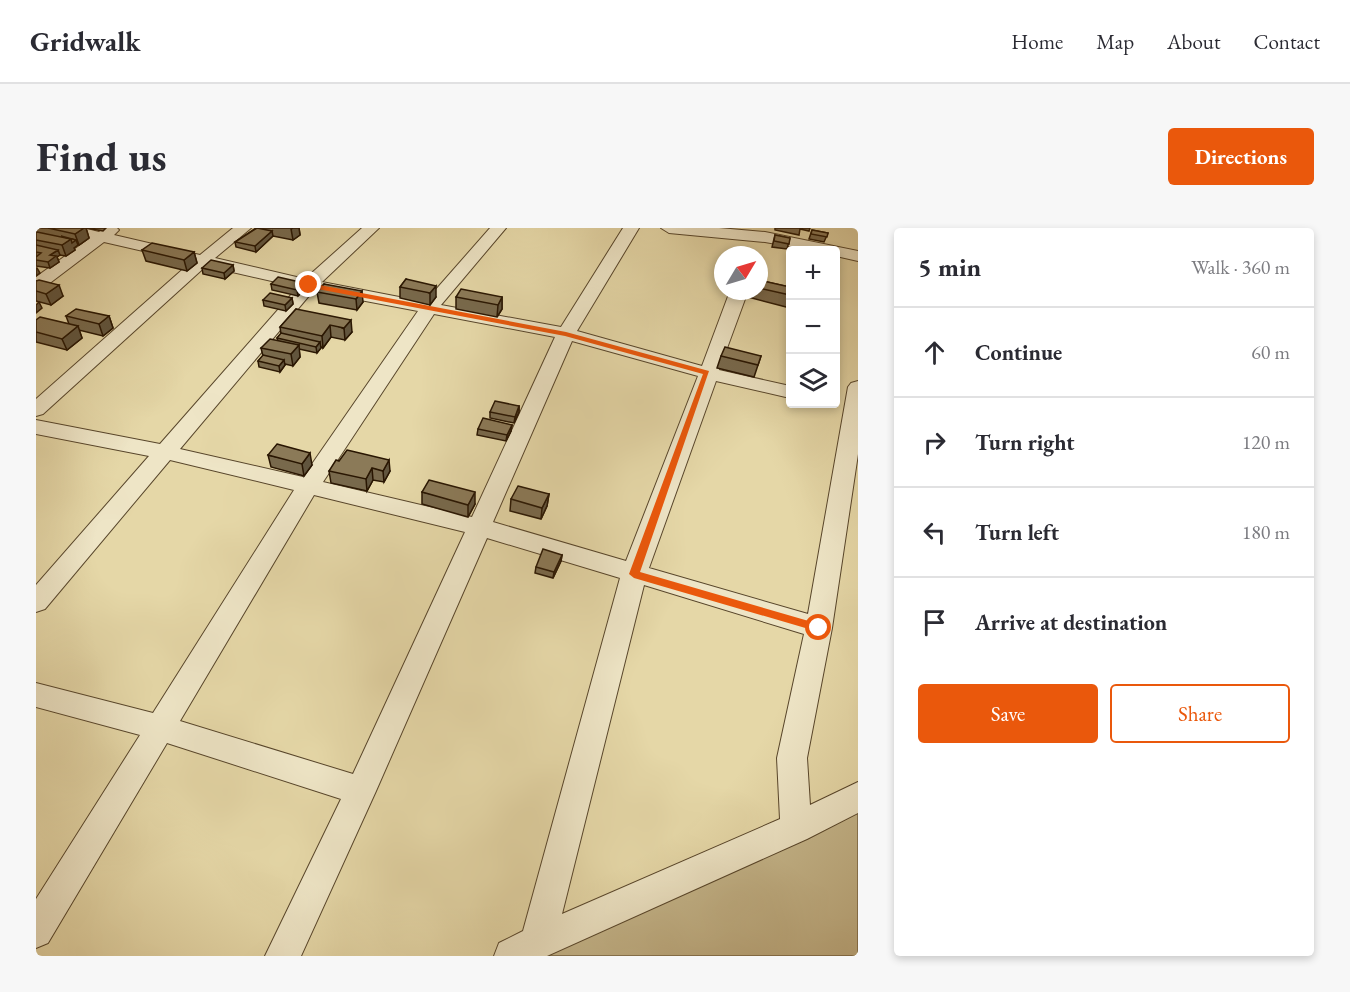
<!DOCTYPE html>
<html lang="en">
<head>
<meta charset="utf-8">
<style>
  :root { --surface:#fff; --page:#f7f7f7; --text:#2b2b33; --muted:#7c7c81; --line:#e1e1e2; --accent:#ea580c }
  body { margin:0; font-family:"EB Garamond",serif; background:var(--page); color:var(--text) }
  .controls { position:absolute; right:18px; top:18px; display:grid; overflow:hidden; border-radius:6px; box-shadow:0 3px 9px #0003 }
  .controls button { width:54px; height:54px; display:grid; place-items:center; padding:0; border:0; border-bottom:2px solid var(--line); background:var(--surface); color:var(--text); font:30px sans-serif }
  .compass { position:absolute; left:678px; top:18px; width:54px; height:54px; border-radius:50%; background:var(--surface); box-shadow:0 3px 9px #0003; rotate:52deg }
  .stop { position:absolute; width:18px; height:18px; margin:-14px; border:4px solid #ea580c; border-radius:50%; background:#fff }
  .stop.end { background:#ea580c; border-color:#fff; box-shadow:0 2px 6px #0008 }
  .list { margin:0; padding:0; list-style:none }
  h2 { display:flex; justify-content:space-between; align-items:center; height:78px; margin:0; padding:0 24px; font-size:26px }
  h2 small { font-size:20px; font-weight:400; color:var(--muted) }
  .list li { display:grid; grid-template-columns:39px 1fr auto; gap:18px; align-items:center; box-sizing:border-box; height:90px; padding:0 24px; border-top:2px solid var(--line) }
  .list b { display:block; font-size:22px; white-space:nowrap }
  .list em { font-size:20px; font-style:normal; color:var(--muted) }
  .actions { display:flex; gap:12px; padding:18px 24px }
  .actions a { flex:1; padding:14px 0; border:2px solid var(--accent); border-radius:6px; text-align:center; font-size:21px; color:var(--accent) }
  .actions .main { background:var(--accent); color:#fff }
  .icon { flex:none; width:33px; height:33px; fill:none; stroke:currentColor; stroke-width:2; stroke-linecap:round; stroke-linejoin:round }
  .map { position:relative; flex:none; width:822px; height:728px; overflow:hidden; border-radius:6px }
  header { display:flex; align-items:center; gap:36px; box-sizing:border-box; height:84px; padding:0 30px; background:var(--surface); border-bottom:2px solid var(--line) }
  header strong { font-size:28px }
  nav { display:flex; gap:33px; margin-inline-start:auto; font-size:21px }
  .intro { display:flex; align-items:center; justify-content:space-between; box-sizing:border-box; height:144px; padding:0 36px }
  h1 { margin:0; font-size:42px }
  .button { padding:15px 27px; border-radius:6px; background:var(--accent); color:#fff; font-size:21px; font-weight:700 }
  main { display:flex; gap:36px; padding:0 36px }
  aside { flex:1; background:var(--surface); border-radius:6px; box-shadow:0 3px 9px #0003 }
  .map>svg:first-child { display:block }
  .green { fill:#c5b68b; stroke:#776646; stroke-width:1.5 }
  .lines { fill:none; stroke-linecap:round; stroke-linejoin:round }
  .minor-casing { stroke:#58462b; stroke-width:2 }
  .minor { fill:#eee5c6; fill-rule:evenodd }
  .wall { fill:#78694c; stroke:#291602; stroke-width:1.5 }
  .shaded-wall { fill:#61553e; stroke:#291602; stroke-width:1.5 }
  .building { fill:#8b7a58; stroke:#291602; stroke-width:1.5 }
  .route { fill:#ea580c }
</style>
</head>
<body>
<header>
<strong>Gridwalk</strong>
<nav><a>Home</a><a>Map</a><a>About</a><a>Contact</a></nav>
</header>
<div class="intro"><h1>Find us</h1><a class="button">Directions</a></div>
<main>
<div class="map">
<svg width="822" height="728" viewBox="0 0 822 728">
  <rect width="100%" height="100%" fill="#e5d7a7"/>
  <filter id="stains"><feTurbulence type="fractalNoise" baseFrequency=".00333" numOctaves="4"/><feColorMatrix values="0 0 0 0 .2 0 0 0 0 .09 0 0 0 0 .02 0 0 0 .5 -.17"/></filter>
  <radialGradient id="worn" r=".72"><stop offset=".6" stop-color="#630" stop-opacity="0"/><stop offset="1" stop-color="#630" stop-opacity=".3"/></radialGradient>
  <path class="green" d="M822 560V728H463Z"/>
  <g class="lines">
    <defs>
      <g id="minor">
        <path d="M19 0H47L63 4 68 0H81L83 2 78 7 164 27 197 0H215L179 30 269 51 326 0H343L286 54 389 74 454 0H470L405 77 525 99 587 0H603L541 103 666 138 694 63H712L683 142 754 158V170L680 153 613 340 772 386 812 159 815 155 822 153V226L796 400 771 530 774 577 822 554V585L771 611 511 728H458L463 715 487 703 584 350 451 310 340 563 265 728H229L305 571 131 515 12 715 0 720V671L104 507 0 479V455L117 485 258 262 134 232 9 381 0 384V357L113 228 0 206V192L124 216 262 59 170 38 7 186 0 188V171L155 34 68 14 6 61 0 62V49L53 11 22 3ZM277 63 382 83 267 249 144 221ZM398 86 519 109 436 289 287 254ZM536 113 662 148 590 333 457 294ZM278 267 429 304 317 546 144 493ZM608 357 768 406 741 530 744 591 526 686Z"/>
        <path d="M625 0H683L729 4 822 23V33L800 28V22H774L729 14 633 5Z"/>
      </g>
    </defs>
    <use href="#minor" class="minor-casing"/>
    <use href="#minor" class="minor"/>
  </g>
  <g class="wall">
    <path d="M0 0H50L53 10 43 17H42L38 20 39 22 30 28 24 27 21 29 23 34 14 40 0 38Z"/>
    <path d="M50 0H70L67 3Z"/>
    <path d="M220 0H263L264 7 257 12 237 8 220 24 200 19 199 14Z"/>
    <path d="M739 0H774L773 3 764 1 763 7 739 2Z"/>
    <path d="M776 2 792 5 788 14 773 11Z"/>
    <path d="M739 7 754 10 751 21 736 19Z"/>
    <path d="M106 22 158 24 161 35 151 43 110 33Z"/>
    <path d="M197 37 198 43 189 51 167 46 166 40Z"/>
    <path d="M370 51 400 69 394 77 364 70V59Z"/>
    <path d="M723 52 754 59V80L712 69 714 63H723Z"/>
    <path d="M0 53 27 68 15 77 0 73Z"/>
    <path d="M268 55 269 61 262 68 236 62 235 56Z"/>
    <path d="M288 56 327 74 321 82 283 75 281 64Z"/>
    <path d="M420 69H466V81L461 89 420 81Z"/>
    <path d="M256 70 257 76 250 83 228 78 227 72Z"/>
    <path d="M260 81 316 104 309 112 295 109 287 120 285 119 281 125 263 121 264 129 257 138 249 136V137L244 144 223 139 222 133 227 128 225 120 242 113 241 110 245 106 244 99Z"/>
    <path d="M30 88H73L77 100 67 108 43 102 46 110 31 122 0 114V92L33 96Z"/>
    <path d="M685 128H725L718 149 681 140Z"/>
    <path d="M483 178V184L478 195 454 190V184Z"/>
    <path d="M476 197 475 203 470 213 441 207 442 201Z"/>
    <path d="M232 227 276 237 268 248 235 239Z"/>
    <path d="M303 233 354 243 348 254 337 252 331 263 295 255 293 243Z"/>
    <path d="M386 264 439 276 432 289 386 276Z"/>
    <path d="M513 266 511 278 505 291 474 283 475 271Z"/>
    <path d="M526 327 525 333 517 350 499 345 500 339Z"/>
  </g>
  <g class="shaded-wall">
    <path d="M48 0H50L53 10 43 17 39 6Z"/>
    <path d="M257 0H263L264 7 257 12 255 1Z"/>
    <path d="M236 3 237 8 220 24 219 18Z"/>
    <path d="M35 11 40 12 42 17 38 20 39 22 30 28 26 17Z"/>
    <path d="M22 22 24 27 21 29 23 34 14 40 12 34 14 27Z"/>
    <path d="M158 24 161 35 151 43 148 32Z"/>
    <path d="M197 37 198 43 189 51 188 45Z"/>
    <path d="M0 40H1L4 45 0 48Z"/>
    <path d="M268 55 269 61 262 68 261 62Z"/>
    <path d="M23 57 27 68 15 77 10 66Z"/>
    <path d="M400 58V69L394 77V65Z"/>
    <path d="M326 63 327 74 321 82 320 71Z"/>
    <path d="M466 69V81L461 89 462 77Z"/>
    <path d="M256 70 257 76 250 83 249 77Z"/>
    <path d="M3 74 6 80 0 85V77Z"/>
    <path d="M73 88 77 100 67 108 63 96Z"/>
    <path d="M315 92 316 104 309 112 308 100Z"/>
    <path d="M294 97 295 109 287 120 286 108Z"/>
    <path d="M42 98 46 110 31 122 26 111Z"/>
    <path d="M284 114 285 120 281 125 280 119Z"/>
    <path d="M263 117 264 129 257 138 255 126Z"/>
    <path d="M248 132 249 137 244 144 243 138Z"/>
    <path d="M483 178V184L478 195 479 189Z"/>
    <path d="M476 197 475 203 470 213 471 207Z"/>
    <path d="M274 225 276 237 268 248 266 236Z"/>
    <path d="M353 232 354 243 348 254 347 243Z"/>
    <path d="M336 240 337 252 331 263 330 251Z"/>
    <path d="M439 264V276L432 289V277Z"/>
    <path d="M513 266 511 278 505 291 506 280Z"/>
    <path d="M526 327 525 333 517 350 518 344Z"/>
  </g>
  <g class="building">
    <path d="M12 0H48L39 6Z"/>
    <path d="M221 0 236 3 219 18 199 14Z"/>
    <path d="M776 2 792 5 791 9 775 6Z"/>
    <path d="M1 4 35 11 26 17 0 12V5Z"/>
    <path d="M739 7 754 10 753 16 738 13Z"/>
    <path d="M25 8 40 12 36 15 35 11Z"/>
    <path d="M116 15 158 24 148 32 106 22Z"/>
    <path d="M0 17 22 22 14 27 20 28 12 34 0 32V29L5 25 0 24Z"/>
    <path d="M175 32 197 37 188 45 166 40Z"/>
    <path d="M242 49 268 55 261 62 235 56Z"/>
    <path d="M370 51 400 58 394 65 364 59Z"/>
    <path d="M3 52 23 57 10 66 0 63V53Z"/>
    <path d="M723 52 754 59V67L723 60Z"/>
    <path d="M288 56 326 63 320 71 281 64Z"/>
    <path d="M425 61 466 69 462 77 420 69Z"/>
    <path d="M234 65 256 70 249 77 227 72Z"/>
    <path d="M40 81 73 88 63 96 30 88Z"/>
    <path d="M260 81 315 92 308 100 294 97 286 108 244 99Z"/>
    <path d="M4 89 42 98 26 111 0 104V92Z"/>
    <path d="M245 105 284 114 280 119 241 110Z"/>
    <path d="M234 111 263 117 255 126 225 120Z"/>
    <path d="M689 119 725 128 722 137 685 128Z"/>
    <path d="M227 127 248 132 243 138 222 133Z"/>
    <path d="M459 173 483 178 479 189 454 184Z"/>
    <path d="M447 190 476 197 471 207 442 201Z"/>
    <path d="M241 216 274 225 266 236 232 227Z"/>
    <path d="M311 222 353 232 347 243 336 240 330 251 293 243 300 232 303 233Z"/>
    <path d="M393 252 439 264 432 277 386 264Z"/>
    <path d="M482 258 513 266 506 280 475 271Z"/>
    <path d="M507 321 526 327 518 344 500 339Z"/>
  </g>
  <path class="route" d="M273 55 530 104 673 143 604 344 783 396 788 400 786 403 783 404 598 350 593 346 667 146 529 108 271 59Z"/>
  <rect width="100%" height="100%" filter="url(#stains)"/>
  <rect width="100%" height="100%" fill="url(#worn)"/>
</svg>
<div class="controls">
<button>+</button>
<button>−</button>
<button><svg class="icon" aria-label="layers" viewBox="0 0 24 24"><path d="M12 4l9 5-9 5-9-5zM3 14l9 5 9-5"/></svg></button>
</div>
<svg class="compass" viewBox="-18 -18 36 36"><path d="M0-13l5 13h-10z" fill="#e53935"/><path d="M0 13l5-13h-10z" fill="#7c7c81"/></svg>
<div class="stop" style="left:783px;top:400px"></div>
<div class="stop end" style="left:273px;top:57px"></div>
</div>
<aside>
<h2>5 min<small>Walk · 360 m</small></h2>
<ul class="list">
<li><svg class="icon" aria-label="ahead" viewBox="0 0 24 24"><path d="M12 20V5M6 11l6-6 6 6"/></svg><div><b>Continue</b></div><em>60 m</em></li>
<li><svg class="icon" aria-label="right" viewBox="0 0 24 24"><path d="M7 20v-9h11M14 6l5 5-5 5"/></svg><div><b>Turn right</b></div><em>120 m</em></li>
<li><svg class="icon" aria-label="left" viewBox="0 0 24 24"><path d="M17 20v-9H6M10 6l-5 5 5 5"/></svg><div><b>Turn left</b></div><em>180 m</em></li>
<li><svg class="icon" aria-label="arrive" viewBox="0 0 24 24"><path d="M6 21V4h12l-3 4 3 4H6"/></svg><div><b>Arrive at destination</b></div></li>
</ul>
<div class="actions"><a class="main">Save</a><a>Share</a></div>
</aside>
</main>
</body>
</html>
